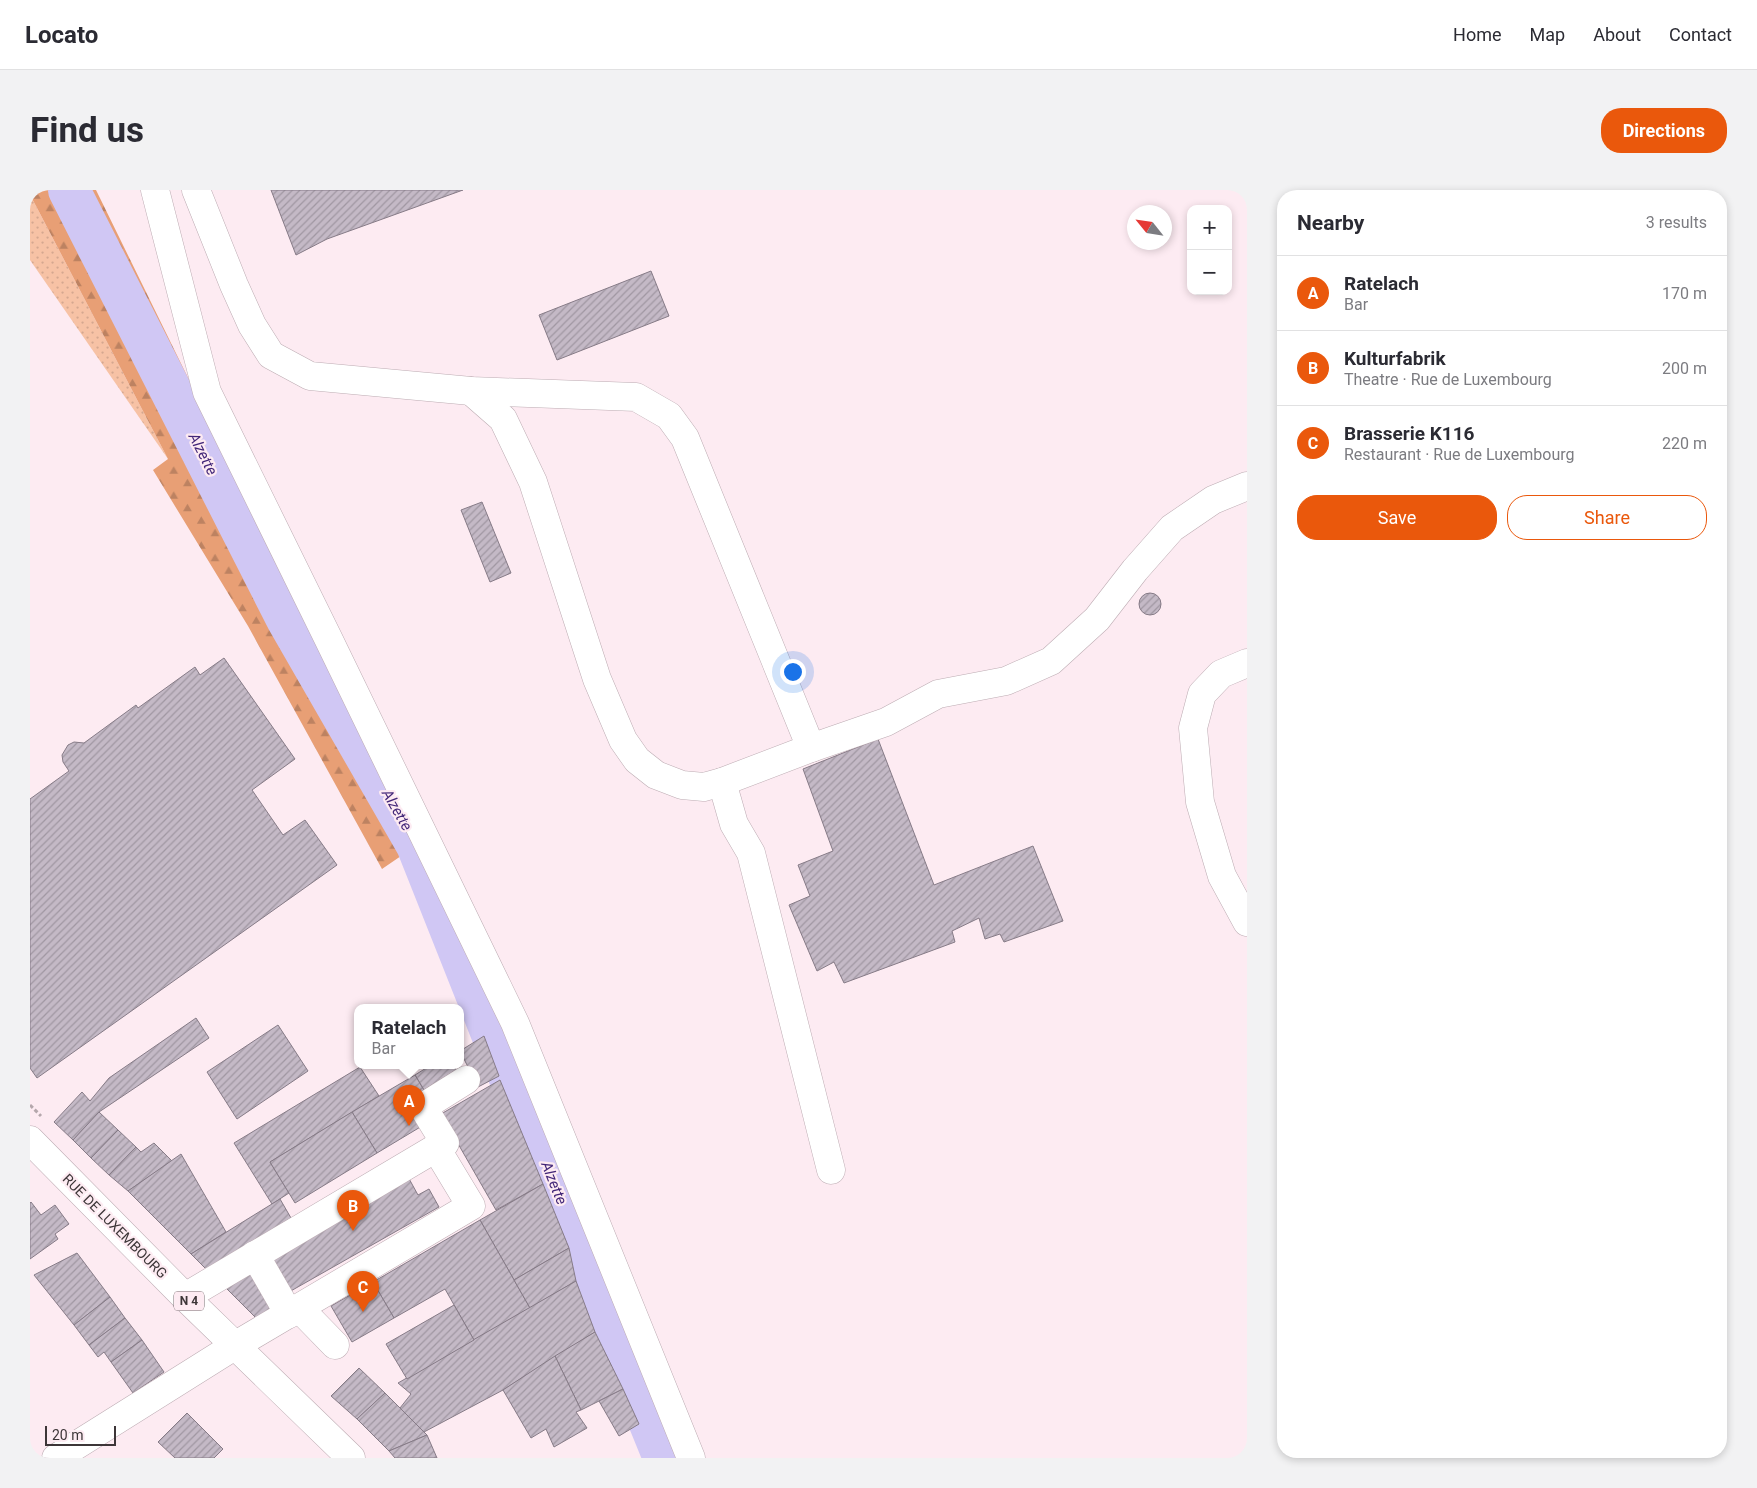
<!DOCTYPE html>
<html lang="en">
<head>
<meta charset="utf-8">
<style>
  :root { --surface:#fff; --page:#f2f2f3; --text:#2b2b33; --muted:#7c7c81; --line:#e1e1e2; --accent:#ea580c }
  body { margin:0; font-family:Roboto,sans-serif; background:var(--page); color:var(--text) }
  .controls { position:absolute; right:15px; top:15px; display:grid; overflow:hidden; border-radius:10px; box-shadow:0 2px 8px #0003 }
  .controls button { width:45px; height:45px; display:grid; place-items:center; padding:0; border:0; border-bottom:1px solid var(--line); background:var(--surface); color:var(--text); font:25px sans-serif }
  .compass { position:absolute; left:1097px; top:15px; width:45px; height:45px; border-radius:50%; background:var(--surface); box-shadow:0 2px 8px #0003; rotate:300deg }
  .scale { position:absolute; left:15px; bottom:12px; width:71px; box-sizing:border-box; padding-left:5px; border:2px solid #3d3638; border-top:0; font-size:14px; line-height:18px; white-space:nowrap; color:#3d3638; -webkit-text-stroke:4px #fdebf2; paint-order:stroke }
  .you { position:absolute; left:762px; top:481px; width:18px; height:18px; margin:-12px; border:4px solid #fff; border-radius:50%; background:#1a73e8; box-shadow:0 0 0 8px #1a73e833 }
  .badge { display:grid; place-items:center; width:32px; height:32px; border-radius:50%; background:var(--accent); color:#fff; font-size:16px; font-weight:700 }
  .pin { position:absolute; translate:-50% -41px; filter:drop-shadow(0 1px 2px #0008) }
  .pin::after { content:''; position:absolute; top:26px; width:18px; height:15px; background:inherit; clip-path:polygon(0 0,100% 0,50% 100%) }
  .popup { position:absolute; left:324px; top:814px; width:110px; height:65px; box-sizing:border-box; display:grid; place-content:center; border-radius:10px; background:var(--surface); filter:drop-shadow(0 1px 4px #0005); font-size:16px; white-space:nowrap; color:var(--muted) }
  .popup b { font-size:19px; color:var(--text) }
  .popup::after { content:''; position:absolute; left:50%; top:100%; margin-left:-10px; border:10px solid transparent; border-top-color:var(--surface) }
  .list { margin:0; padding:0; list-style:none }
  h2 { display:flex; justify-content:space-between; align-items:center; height:65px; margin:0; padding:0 20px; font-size:21px }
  h2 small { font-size:16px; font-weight:400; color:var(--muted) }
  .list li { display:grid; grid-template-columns:32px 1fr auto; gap:15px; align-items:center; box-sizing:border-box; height:75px; padding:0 20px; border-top:1px solid var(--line) }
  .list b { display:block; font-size:19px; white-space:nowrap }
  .list p { margin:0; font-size:16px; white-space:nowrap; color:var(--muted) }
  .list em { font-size:16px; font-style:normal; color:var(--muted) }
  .actions { display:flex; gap:10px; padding:15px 20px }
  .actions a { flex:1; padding:11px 0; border:1px solid var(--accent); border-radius:20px; text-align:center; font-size:18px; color:var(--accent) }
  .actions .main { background:var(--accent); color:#fff }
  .map { position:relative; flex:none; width:1217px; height:1268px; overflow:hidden; border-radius:20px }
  header { display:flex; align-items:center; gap:30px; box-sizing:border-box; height:70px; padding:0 25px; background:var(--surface); border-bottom:1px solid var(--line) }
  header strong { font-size:24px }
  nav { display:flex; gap:28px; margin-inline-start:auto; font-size:18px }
  .intro { display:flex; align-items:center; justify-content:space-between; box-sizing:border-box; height:120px; padding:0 30px }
  h1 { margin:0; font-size:35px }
  .button { padding:12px 22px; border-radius:20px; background:var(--accent); color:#fff; font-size:18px; font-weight:700 }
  main { display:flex; gap:30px; padding:0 30px }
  aside { flex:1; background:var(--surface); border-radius:20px; box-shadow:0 2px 8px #0003 }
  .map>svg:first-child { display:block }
  .grass { fill:url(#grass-dots) }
  .forest { fill:url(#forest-firs) }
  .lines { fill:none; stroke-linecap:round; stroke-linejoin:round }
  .river { stroke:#d0c7f4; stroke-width:42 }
  .building { fill:url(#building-hatch); stroke:#867b87 }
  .minor-casing { stroke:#bdacb3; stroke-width:29 }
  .major-casing { stroke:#bdacb3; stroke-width:29 }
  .path { stroke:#b5a7ac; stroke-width:3; stroke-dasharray:4 2.5; stroke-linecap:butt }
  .minor { stroke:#fff; stroke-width:28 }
  .major { stroke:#fff; stroke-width:28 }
  .labels { text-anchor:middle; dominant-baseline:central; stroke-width:4.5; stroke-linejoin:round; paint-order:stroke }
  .shield { fill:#fdebf2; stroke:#776c70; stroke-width:1 }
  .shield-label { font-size:12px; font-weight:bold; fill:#3d3638 }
  .street-label { font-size:14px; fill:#3d3638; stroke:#fdebf2 }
  .water-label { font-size:15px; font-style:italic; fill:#422678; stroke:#fdebf2 }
</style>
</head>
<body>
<header>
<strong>Locato</strong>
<nav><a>Home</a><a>Map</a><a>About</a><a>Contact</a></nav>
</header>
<div class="intro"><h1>Find us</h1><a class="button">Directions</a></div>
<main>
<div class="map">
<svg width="1217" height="1268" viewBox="0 0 1217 1268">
  <defs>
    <pattern id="grass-dots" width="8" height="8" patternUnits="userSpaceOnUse" patternTransform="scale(1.25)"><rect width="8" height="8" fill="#f7c2a5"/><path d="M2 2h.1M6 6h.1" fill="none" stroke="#d5a78f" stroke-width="1.8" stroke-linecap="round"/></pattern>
    <pattern id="forest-firs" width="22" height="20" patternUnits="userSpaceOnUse" patternTransform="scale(1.25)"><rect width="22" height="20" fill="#e89f75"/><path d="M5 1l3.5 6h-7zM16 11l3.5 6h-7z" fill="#bd8261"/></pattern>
    <pattern id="building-hatch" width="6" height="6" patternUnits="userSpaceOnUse" patternTransform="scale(1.25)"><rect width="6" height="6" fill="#c4b9c6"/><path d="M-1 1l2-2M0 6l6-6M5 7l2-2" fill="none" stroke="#a097a2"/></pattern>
  </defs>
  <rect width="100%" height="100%" fill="#fdebf2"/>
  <path class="grass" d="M0 5 6 16 138 269 0 70Z"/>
  <path class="forest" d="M0 0H66L387 655 352 679 218 436 123 280 138 269 6 16 0 5Z"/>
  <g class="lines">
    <path class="river" d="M39 0 257 429 387 655 464 849 634 1268"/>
  </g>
  <g class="building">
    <path d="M241 0H433L297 49 266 65Z"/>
    <path d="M621 81 639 126 527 170 509 125Z"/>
    <path d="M452 312 481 383 460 392 431 320Z"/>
    <circle cx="1120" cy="414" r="11"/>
    <path d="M194 468 265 569 222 600 253 645 275 630 307 675 7 888 0 878V609L39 581 33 572 32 565 38 555 44 552 54 553 106 515 108 518 165 477 170 485Z"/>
    <path d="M848 549 904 695 1003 656 1033 731 974 752 970 744 955 749 949 728 922 741 925 752 814 793 804 772 787 781 759 715 780 706 768 675 803 661 773 579Z"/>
    <path d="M166 828 179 848 69 922 43 950 24 932 52 902 60 911 79 888Z"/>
    <path d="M248 835 278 881 207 929 177 882Z"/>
    <path d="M454 846 469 886 448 897 430 861Z"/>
    <path d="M401 875H423L426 880 394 900 385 885Z"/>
    <path d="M330 877 349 906 240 972 259 1003 242 1014 204 953Z"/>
    <path d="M385 885 395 902 378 912 392 936 347 963 322 922Z"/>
    <path d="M470 890 513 994 466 1020 411 924Z"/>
    <path d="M69 922 88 940 61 968 43 950Z"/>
    <path d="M322 922 347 963 265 1013 240 972Z"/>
    <path d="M88 940 106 957 79 985 61 968Z"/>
    <path d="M124 953 142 971 98 1001 79 985 106 957 111 962Z"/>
    <path d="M151 964 196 1042 161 1064 98 1001Z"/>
    <path d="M377 985 388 1005 399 999 409 1017 259 1102 238 1064Z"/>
    <path d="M513 994 539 1058 484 1090 450 1030Z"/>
    <path d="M250 1009 261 1028 177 1080 161 1064Z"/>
    <path d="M1 1012 11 1025 25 1015 39 1034 25 1044 28 1049 0 1069V1013Z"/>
    <path d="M450 1030 500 1118 444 1150 415 1099 364 1128 343 1092Z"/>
    <path d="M539 1058 546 1091 500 1118 484 1090Z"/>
    <path d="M47 1063 80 1107 44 1135 4 1085Z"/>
    <path d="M223 1080 241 1120 226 1128 195 1097Z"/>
    <path d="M546 1091 565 1142 473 1200 394 1242 370 1218 381 1204 368 1193Z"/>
    <path d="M343 1092 364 1128 322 1152 301 1116Z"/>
    <path d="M80 1107 95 1128 59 1155 44 1135Z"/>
    <path d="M424 1115 444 1150 377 1189 356 1154Z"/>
    <path d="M95 1128 112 1150 81 1172 74 1162 68 1167 59 1155Z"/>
    <path d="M565 1142 593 1199 551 1220 525 1166Z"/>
    <path d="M112 1150 134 1182 103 1203 81 1172Z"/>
    <path d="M525 1166 551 1220 546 1222 557 1238 524 1257 516 1239 501 1248 473 1200Z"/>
    <path d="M329 1178 355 1203 327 1229 301 1206Z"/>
    <path d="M593 1199 609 1234 589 1246 569 1211Z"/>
    <path d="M355 1203 397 1245 359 1261 327 1229Z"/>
    <path d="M157 1223 193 1259 184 1268H145L128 1252Z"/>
    <path d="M397 1245 407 1268H365L359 1261Z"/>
  </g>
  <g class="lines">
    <defs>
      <g id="minor">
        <path d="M125 0 177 202 298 448 485 833 661 1268"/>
        <path d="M166 0 204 95 222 135 241 165 280 186 441 201 606 207 639 226 655 248 781 558"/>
        <path d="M441 201 473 229 503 292 567 489 593 550 607 570 626 585 652 595 674 597 692 592"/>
        <path d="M1217 473 1191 484 1172 504 1163 538 1170 612 1192 686 1217 732"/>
        <path d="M406 958 415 953 393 917 436 890"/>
        <path d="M801 980 721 663 704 634 692 592 781 558 856 532 908 504 976 491 1021 471 1067 429 1105 380 1142 338 1183 310 1217 296"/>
        <path d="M225 1065 259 1124"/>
        <path d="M269 1118 305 1155"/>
        <path d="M26 1268 206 1155 441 1016 406 958 155 1107"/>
      </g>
      <path id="major" d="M0 950 155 1107 321 1268"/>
    </defs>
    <use href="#minor" class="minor-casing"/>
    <use href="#major" class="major-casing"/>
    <path class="path" d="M0 915 11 926"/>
    <use href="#minor" class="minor"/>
    <use href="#major" class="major"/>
  </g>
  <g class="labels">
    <rect class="shield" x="144" y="1101.5" width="30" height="19" rx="4"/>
    <g class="shield-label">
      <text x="159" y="1111">N 4</text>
    </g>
    <g class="street-label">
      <text transform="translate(85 1036) rotate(45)">RUE DE LUXEMBOURG</text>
    </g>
    <g class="water-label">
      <text transform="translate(173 264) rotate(63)">Alzette</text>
      <text transform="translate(367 620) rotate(60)">Alzette</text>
      <text transform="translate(524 993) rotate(68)">Alzette</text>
    </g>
  </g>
</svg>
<div class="controls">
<button>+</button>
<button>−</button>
</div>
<svg class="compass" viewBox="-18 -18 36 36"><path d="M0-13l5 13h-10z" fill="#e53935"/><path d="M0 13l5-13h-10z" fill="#7c7c81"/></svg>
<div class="scale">20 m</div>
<div class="you"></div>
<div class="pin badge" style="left:379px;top:936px">A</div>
<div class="popup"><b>Ratelach</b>Bar</div>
<div class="pin badge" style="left:323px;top:1041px">B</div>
<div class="pin badge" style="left:333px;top:1122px">C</div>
</div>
<aside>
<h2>Nearby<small>3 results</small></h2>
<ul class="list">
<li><span class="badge">A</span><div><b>Ratelach</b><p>Bar</p></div><em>170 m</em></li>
<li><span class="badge">B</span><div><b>Kulturfabrik</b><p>Theatre · Rue de Luxembourg</p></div><em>200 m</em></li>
<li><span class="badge">C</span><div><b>Brasserie K116</b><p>Restaurant · Rue de Luxembourg</p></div><em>220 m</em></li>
</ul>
<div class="actions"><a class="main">Save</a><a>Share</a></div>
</aside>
</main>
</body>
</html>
